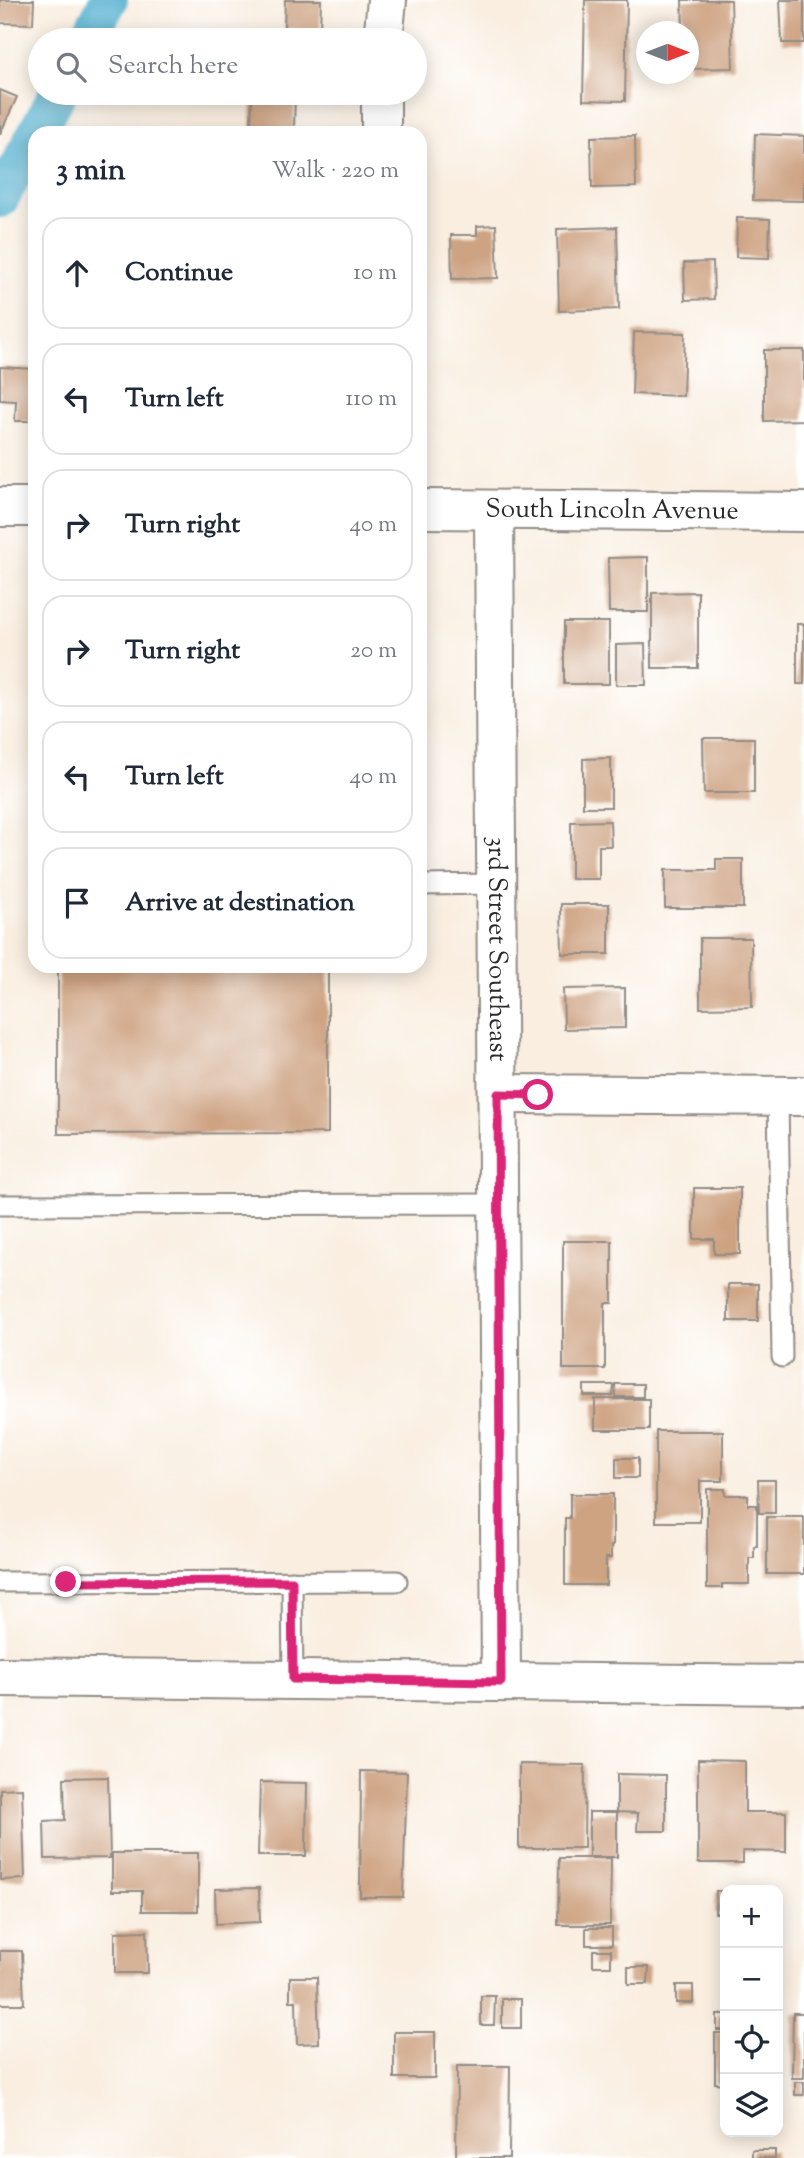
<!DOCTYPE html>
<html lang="en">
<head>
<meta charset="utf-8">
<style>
  :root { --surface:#fff; --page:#f2f2f3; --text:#1f2937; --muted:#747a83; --line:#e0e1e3 }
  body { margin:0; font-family:"Sorts Mill Goudy",serif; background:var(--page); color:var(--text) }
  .controls { position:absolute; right:21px; bottom:21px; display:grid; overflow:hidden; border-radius:14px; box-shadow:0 4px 18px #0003 }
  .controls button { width:63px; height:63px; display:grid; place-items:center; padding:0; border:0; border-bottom:2px solid var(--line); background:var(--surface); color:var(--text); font:35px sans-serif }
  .compass { position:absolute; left:636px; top:21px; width:63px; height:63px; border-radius:50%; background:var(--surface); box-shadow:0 4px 18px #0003; rotate:90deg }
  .stop { position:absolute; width:21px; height:21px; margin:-16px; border:5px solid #db2777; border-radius:50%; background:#fff }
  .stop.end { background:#db2777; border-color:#fff; box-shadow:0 2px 7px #0008 }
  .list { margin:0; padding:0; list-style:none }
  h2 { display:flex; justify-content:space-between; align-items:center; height:91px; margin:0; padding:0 28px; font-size:30px }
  h2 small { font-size:23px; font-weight:400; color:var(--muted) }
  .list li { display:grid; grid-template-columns:46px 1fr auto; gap:21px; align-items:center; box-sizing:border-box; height:112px; margin:0 14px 14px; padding:0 14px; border:2px solid var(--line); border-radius:21px }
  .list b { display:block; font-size:26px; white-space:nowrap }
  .list em { font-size:23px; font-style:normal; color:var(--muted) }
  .icon { flex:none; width:38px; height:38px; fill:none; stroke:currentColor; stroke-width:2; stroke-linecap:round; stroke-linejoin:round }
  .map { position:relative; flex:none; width:804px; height:2158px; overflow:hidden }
  .search { position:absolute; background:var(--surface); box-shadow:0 4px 18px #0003; left:28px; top:28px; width:399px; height:77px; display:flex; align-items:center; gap:18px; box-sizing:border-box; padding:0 24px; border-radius:38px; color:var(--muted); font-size:26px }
  .panel { position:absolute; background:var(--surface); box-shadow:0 4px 18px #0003; left:28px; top:126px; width:399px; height:847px; border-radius:21px }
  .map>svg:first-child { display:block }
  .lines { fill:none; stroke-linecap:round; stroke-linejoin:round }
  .canal { stroke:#4faece; stroke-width:38 }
  .building { fill:#cea382 }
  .lane-casing { stroke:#928c86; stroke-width:23 }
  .street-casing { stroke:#928c86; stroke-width:42 }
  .highway-casing { stroke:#928c86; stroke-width:42 }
  .lane { stroke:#fff; stroke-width:19 }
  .street { stroke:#fff; stroke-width:38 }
  .highway { stroke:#fff; stroke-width:38 }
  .route { stroke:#db2777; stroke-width:9 }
  .labels { text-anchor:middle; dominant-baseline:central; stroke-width:6; stroke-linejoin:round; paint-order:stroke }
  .street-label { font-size:26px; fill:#2b2b2b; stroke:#fff }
</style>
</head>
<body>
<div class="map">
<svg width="804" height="2158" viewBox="0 0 804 2158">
  <rect width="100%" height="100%" fill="#fff"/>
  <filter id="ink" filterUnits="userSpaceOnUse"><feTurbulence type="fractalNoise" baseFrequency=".0143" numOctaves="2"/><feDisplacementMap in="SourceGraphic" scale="14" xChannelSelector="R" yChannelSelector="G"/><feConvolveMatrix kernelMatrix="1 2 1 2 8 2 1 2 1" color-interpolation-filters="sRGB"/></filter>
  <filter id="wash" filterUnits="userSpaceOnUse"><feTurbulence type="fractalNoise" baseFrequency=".00686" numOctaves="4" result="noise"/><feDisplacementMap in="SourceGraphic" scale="28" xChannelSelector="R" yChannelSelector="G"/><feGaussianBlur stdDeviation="1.57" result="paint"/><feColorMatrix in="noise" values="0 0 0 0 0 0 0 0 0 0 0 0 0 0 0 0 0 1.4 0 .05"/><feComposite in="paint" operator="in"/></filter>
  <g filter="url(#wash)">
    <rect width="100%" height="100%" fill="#f9eee0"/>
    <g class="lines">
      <g class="canal">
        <path d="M87 40 109 0"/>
        <path d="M36 133 58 93"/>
        <path d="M0 199 35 135"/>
      </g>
    </g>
    <g id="blocks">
      <g class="building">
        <path d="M0 0H34L33 24 0 23Z"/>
        <path d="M285 0H321L320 31 284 29Z"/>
        <path d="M585 0H627L625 101 583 100Z"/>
        <path d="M682 0H731L733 68 688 69V32H683Z"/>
        <path d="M780 0H804V43H782Z"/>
        <path d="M0 90 17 97 0 134Z"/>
        <path d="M252 93H295L294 130 251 129Z"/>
        <path d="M755 134 804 136V201L753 200Z"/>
        <path d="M635 136 636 187 592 188 591 137Z"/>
        <path d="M737 218 770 219 769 258 736 257Z"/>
        <path d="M496 225 498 278 452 279 451 235H477V226Z"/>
        <path d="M617 227 619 309 559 311 557 229Z"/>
        <path d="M713 262 714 299 685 300 684 263Z"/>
        <path d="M634 332 685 333 683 396 632 394Z"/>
        <path d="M764 350H804V420L764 421Z"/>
        <path d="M0 367 35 369V421H15L16 401 0 400Z"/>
        <path d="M648 557V612H609L608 558Z"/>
        <path d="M698 592V668H652V593Z"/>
        <rect x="564" y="622" width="45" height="62"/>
        <rect x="797" y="624" width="7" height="60"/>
        <path d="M645 644 646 685H616V645Z"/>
        <path d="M703 738H754V793H704Z"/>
        <path d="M611 758V807H583V759Z"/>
        <path d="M610 821 611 846H599V879H571V822Z"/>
        <path d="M716 859H743V908H665V870H716Z"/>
        <path d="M561 904H609V954H562Z"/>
        <path d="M700 938H751L752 1007 700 1008Z"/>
        <path d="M58 966H328V1133L58 1134Z"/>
        <path d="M625 988V1028L564 1029 563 989Z"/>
        <path d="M694 1188H740V1254H714V1239H694Z"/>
        <path d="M563 1241H612V1303H605V1369H563Z"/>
        <rect x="728" y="1284" width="30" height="37"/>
        <path d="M615 1384H643V1397H616Z"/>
        <path d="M584 1385H614L613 1396H584Z"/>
        <rect x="595" y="1399" width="54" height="31"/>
        <path d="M656 1431H723V1481H700V1522H656Z"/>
        <rect x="616" y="1458" width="22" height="20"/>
        <path d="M758 1480H775V1513H759Z"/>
        <path d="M707 1489H725V1495H748V1505H757V1546H754V1558H749V1584H722V1588H707Z"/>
        <path d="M570 1494H613V1546H611V1558H606V1585H565V1518H570Z"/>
        <rect x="767" y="1517" width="37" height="57"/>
        <path d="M698 1760 745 1761V1812H786V1852L743 1851V1863H698Z"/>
        <path d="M519 1764 585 1765 584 1848H519Z"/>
        <path d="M361 1771 407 1772 403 1897H360Z"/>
        <path d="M617 1774 666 1775V1831H637L638 1813 617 1812Z"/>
        <path d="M108 1777 110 1858 45 1859 44 1821 65 1820 64 1778Z"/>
        <path d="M260 1782 307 1783 306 1856H258Z"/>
        <path d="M22 1788 25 1879 0 1880V1789Z"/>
        <rect x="589" y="1812" width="28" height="45"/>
        <path d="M112 1853H198V1911H142V1891H112Z"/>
        <path d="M559 1858H611L610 1925H558Z"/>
        <path d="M259 1888 260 1922 216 1924 215 1889Z"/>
        <path d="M716 1891H725V1913H715Z"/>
        <rect x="586" y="1928" width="26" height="17"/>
        <path d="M147 1931 148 1973H115V1932Z"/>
        <rect x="593" y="1950" width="18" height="16"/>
        <path d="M0 1951H22L24 2004H0Z"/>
        <path d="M628 1967H649L648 1984H628Z"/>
        <path d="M290 1977H317L319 2043 297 2044 296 2001H290Z"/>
        <rect x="676" y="1985" width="17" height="18"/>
        <path d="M481 1996H495L494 2025H481Z"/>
        <rect x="502" y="1999" width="19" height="29"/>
        <path d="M793 2013H804V2078H792Z"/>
        <rect x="717" y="2014" width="8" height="16"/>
        <rect x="394" y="2032" width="41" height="46"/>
        <path d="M715 2033H725V2084L715 2083Z"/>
        <path d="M457 2066H510L509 2158H456Z"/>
        <rect x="795" y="2082" width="9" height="13"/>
        <rect x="752" y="2150" width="23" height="8"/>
      </g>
    </g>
  </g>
  <g filter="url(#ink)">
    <use href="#blocks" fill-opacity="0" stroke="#928c86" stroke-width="2"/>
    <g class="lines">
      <defs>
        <g id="lane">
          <path d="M420 885 496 884"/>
          <path d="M778 1096 782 1357"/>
          <path d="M0 1205 498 1204"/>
          <path d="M292 1581 293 1679"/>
          <path d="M0 1582 397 1581"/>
        </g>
        <g id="street">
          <path d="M383 40 387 0"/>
          <path d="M381 93V133"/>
          <path id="s1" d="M494 510 501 1682"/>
          <path d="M498 1094 804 1096"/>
          <path d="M0 1677 804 1685"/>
        </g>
        <g id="highway">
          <path d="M0 507H35"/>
          <path id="s2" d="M420 509 804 512"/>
        </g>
      </defs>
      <use href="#lane" class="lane-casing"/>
      <use href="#street" class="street-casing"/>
      <use href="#highway" class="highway-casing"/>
      <use href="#lane" class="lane"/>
      <use href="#street" class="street"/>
      <use href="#highway" class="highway"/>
    </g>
  </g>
  <g class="lines" filter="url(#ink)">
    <path class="route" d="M66 1582 292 1581 293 1679 501 1682 498 1094 538 1095"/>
  </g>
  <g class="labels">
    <g class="street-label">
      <text stroke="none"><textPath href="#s2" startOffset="192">South Lincoln Avenue</textPath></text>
      <text stroke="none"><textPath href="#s1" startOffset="439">3rd Street Southeast</textPath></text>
    </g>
  </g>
</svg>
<div class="controls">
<button>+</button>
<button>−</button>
<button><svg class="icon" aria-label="locate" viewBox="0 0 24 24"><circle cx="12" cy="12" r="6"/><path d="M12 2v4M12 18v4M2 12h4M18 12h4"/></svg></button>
<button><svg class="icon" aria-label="layers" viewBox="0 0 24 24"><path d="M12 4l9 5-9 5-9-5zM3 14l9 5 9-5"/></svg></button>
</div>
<svg class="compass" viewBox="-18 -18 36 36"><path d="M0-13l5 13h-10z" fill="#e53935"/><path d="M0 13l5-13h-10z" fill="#747a83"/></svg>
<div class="stop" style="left:538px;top:1095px"></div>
<div class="stop end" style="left:66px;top:1582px"></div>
<div class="search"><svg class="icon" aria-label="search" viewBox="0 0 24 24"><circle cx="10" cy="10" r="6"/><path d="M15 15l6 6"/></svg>Search here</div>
<section class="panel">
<h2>3 min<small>Walk · 220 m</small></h2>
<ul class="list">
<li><svg class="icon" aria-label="ahead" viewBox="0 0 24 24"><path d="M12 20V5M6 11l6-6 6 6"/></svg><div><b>Continue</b></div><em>10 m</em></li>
<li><svg class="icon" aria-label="left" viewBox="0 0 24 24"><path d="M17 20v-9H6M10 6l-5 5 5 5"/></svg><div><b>Turn left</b></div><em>110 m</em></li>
<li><svg class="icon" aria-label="right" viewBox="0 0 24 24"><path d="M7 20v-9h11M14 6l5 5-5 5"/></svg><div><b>Turn right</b></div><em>40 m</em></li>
<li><svg class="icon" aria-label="right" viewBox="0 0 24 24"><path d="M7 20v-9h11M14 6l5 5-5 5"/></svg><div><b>Turn right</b></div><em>20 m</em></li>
<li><svg class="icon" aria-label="left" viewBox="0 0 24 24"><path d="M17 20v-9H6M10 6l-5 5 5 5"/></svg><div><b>Turn left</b></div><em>40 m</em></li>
<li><svg class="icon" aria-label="arrive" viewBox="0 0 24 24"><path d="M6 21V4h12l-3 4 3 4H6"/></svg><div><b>Arrive at destination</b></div></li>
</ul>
</section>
</div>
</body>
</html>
